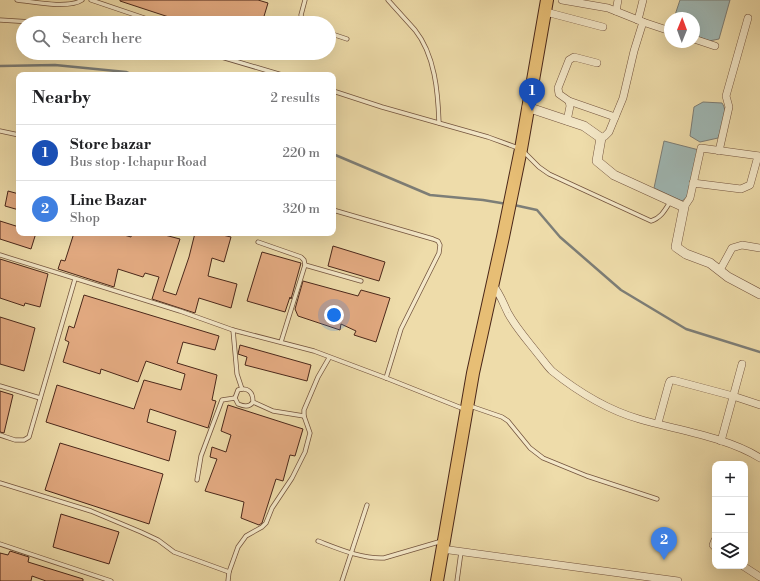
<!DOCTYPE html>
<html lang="en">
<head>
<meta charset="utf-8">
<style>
  :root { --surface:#fff; --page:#f6f6f6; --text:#202124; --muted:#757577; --line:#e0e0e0; --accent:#b45309 }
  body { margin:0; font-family:"Libre Bodoni",serif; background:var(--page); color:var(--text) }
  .controls { position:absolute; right:12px; bottom:12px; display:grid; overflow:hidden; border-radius:8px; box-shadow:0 4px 16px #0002 }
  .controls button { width:36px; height:36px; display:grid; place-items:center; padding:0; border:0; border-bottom:1px solid var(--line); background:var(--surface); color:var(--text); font:20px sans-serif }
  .compass { position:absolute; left:664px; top:12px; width:36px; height:36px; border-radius:50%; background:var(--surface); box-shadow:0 4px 16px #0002; rotate:1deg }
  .you { position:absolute; left:334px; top:315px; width:14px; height:14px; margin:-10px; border:3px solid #fff; border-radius:50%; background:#1a73e8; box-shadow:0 0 0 6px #1a73e833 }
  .badge { display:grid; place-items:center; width:26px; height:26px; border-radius:50%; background:var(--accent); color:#fff; font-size:13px; font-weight:700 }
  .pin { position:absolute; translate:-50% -33px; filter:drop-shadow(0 1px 2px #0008) }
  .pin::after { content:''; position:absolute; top:21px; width:14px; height:12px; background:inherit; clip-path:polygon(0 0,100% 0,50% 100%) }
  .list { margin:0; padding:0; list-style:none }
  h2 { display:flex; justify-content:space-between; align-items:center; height:52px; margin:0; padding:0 16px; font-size:17px }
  h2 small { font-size:13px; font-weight:400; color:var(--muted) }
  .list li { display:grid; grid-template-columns:26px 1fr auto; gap:12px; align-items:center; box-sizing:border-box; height:56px; padding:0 16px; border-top:1px solid var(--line) }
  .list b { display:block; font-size:15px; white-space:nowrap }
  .list p { margin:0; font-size:13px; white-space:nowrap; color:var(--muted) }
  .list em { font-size:13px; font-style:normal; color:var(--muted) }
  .icon { flex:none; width:22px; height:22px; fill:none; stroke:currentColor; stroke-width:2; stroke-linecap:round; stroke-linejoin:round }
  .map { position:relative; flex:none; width:760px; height:581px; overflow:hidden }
  .search { position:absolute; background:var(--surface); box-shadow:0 4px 16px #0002; left:16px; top:16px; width:320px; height:44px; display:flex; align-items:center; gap:10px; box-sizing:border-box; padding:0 14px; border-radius:22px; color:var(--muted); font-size:15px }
  .panel { position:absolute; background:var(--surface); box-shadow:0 4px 16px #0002; left:16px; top:72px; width:320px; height:164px; border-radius:8px }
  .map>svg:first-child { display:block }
  .water { fill:#9fb8b5; stroke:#7d7e77 }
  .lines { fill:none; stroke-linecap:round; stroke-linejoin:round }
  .stream { stroke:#7d7e77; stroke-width:2.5 }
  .building { fill:#e4ab82; stroke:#4a271a }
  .service-casing { stroke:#73543e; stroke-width:5 }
  .minor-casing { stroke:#73543e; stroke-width:8 }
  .tertiary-casing { stroke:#73543e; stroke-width:10 }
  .primary-casing { stroke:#4a271a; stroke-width:14 }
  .service { stroke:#f4e8c8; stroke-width:3.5 }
  .minor { stroke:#f4e8c8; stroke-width:7 }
  .tertiary { stroke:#f4e8c8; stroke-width:9 }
  .primary { stroke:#e7be75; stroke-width:12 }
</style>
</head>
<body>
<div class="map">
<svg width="760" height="581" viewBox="0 0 760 581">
  <rect width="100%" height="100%" fill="#eedcaa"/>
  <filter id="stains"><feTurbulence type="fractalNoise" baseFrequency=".005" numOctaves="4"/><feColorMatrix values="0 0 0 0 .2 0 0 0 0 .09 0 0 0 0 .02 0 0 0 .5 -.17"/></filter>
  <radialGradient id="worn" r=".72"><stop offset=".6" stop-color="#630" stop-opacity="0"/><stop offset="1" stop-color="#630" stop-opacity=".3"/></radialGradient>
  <g class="water">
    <path d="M680 0H730L719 39 709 41 694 35V18H674Z"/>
    <path d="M703 102 722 103C729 113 722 128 718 138L700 142 690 136 694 107Z"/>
    <path d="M664 141 699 150 687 197 682 201 654 188Z"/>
  </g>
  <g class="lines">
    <g class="stream">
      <path d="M0 66 55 65 126 72 133 75"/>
      <path d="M333 154 430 195 483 200 507 204"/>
      <path d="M514 205 537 210 560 237 621 290 686 329 760 352"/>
    </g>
  </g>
  <g class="building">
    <path d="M120 0H258L268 3 262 23H187L120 1Z"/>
    <path d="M8 191 19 194V210L5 206Z"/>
    <path d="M0 221 19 227V233H36L31 249 0 239Z"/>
    <path d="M74 233H117L131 237 132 233H157L180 239 163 291 176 295 189 257 195 233H214L231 237 224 262 212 258 208 276 237 284 231 308 199 298 195 313 152 299 159 277 145 273 143 277 118 269 114 287 58 269 61 260 65 261Z"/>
    <path d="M333 246 385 262 379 281 328 266Z"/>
    <path d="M262 252 301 263 291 299 290 297 285 312 247 301Z"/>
    <path d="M0 259 48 274 40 307 25 303 24 306 0 298Z"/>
    <path d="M303 281 358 296 361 290 390 298 376 342 354 335 356 331 341 324 340 330 298 316 295 309Z"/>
    <path d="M84 295 219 336 215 350 183 342 177 363 217 375 212 400 216 401 208 428 150 409 147 422 176 431 169 461 46 422 57 385 134 409 144 380 181 390 185 374 146 361 138 382 101 369 100 374 63 362 69 342 65 340 69 326 74 328Z"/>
    <path d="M0 317 35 328 24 371 0 364Z"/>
    <path d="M240 345 311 365 307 381 245 365 247 357 238 354Z"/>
    <path d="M0 391 13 395 4 433 0 432Z"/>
    <path d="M228 405 303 429 295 456 290 455 283 481 276 479 262 523 259 525 241 518 244 502 205 491 217 459 210 457 212 447 226 452 231 435 221 431Z"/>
    <path d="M60 443 163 474 149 524 45 490Z"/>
    <path d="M61 514 119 532 109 564 53 547Z"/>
    <path d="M10 551 29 557 28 562 83 579V581H46L32 576 31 581H0V553L8 555Z"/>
  </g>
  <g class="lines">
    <defs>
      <g id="service">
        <path d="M17 0C33 2 69 9 82 0"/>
        <path d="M91 0 159 23"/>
        <path d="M388 0C397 10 406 20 415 30 435 55 438 92 439 123"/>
        <path d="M0 20 48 23"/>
        <path d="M303 23 301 15 305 0"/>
        <path d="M329 33 347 39"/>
        <path d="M208 53 282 75"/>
        <path d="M333 91 382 107 488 137 521 149 539 167 549 174 651 221C661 218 665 210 670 202"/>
        <path d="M0 131 19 135"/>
        <path d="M333 210 433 239 438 241 440 245 439 253 401 329 386 378"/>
        <path d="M258 242 301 257 304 260 305 265 281 342"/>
        <path d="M0 255 180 311 233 330 314 351 386 378 464 409"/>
        <path d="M305 265 361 281"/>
        <path d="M233 330 237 374 242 389"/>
        <path d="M0 386 40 398"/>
        <path d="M253 402C249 408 243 406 238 404L235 398 238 390C248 387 253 392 253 402L273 411 304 416"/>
        <path d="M470 406 502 417 508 421 530 448 543 458 587 476 657 499"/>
        <path d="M0 435 15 440H24L29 437 75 279"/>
        <path d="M197 480 201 456 222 400 235 398"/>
        <path d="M0 483 91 511 141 532 158 540 174 552 229 572"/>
        <path d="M318 541C339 549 362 559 384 558L442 541"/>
        <path d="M0 544 111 581"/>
        <path d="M228 581 229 572 238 547 246 536 262 527 266 523 272 508 292 478 305 452 310 433 304 416V410L318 377 329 358"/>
        <path d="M342 581 367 505"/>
        <path d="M457 581 461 552"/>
      </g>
      <g id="minor">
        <path d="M562 0 608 8 643 22 670 31"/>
        <path d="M616 11 618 0"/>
        <path d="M546 12 603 27"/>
        <path d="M638 20 643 0"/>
        <path d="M694 39 715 46"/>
        <path d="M569 101 615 117"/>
        <path d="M567 121 570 106 569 101 559 94 558 88 569 60 574 57 597 63"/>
        <path d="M601 138 605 136 609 132 623 98 634 51 643 22"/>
        <path d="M719 151 729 107 726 96 748 18"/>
        <path d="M693 183 741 189 750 185 758 156"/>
        <path d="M684 207 690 198 701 148 760 156"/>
        <path d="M720 270 732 248 742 245 760 248"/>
        <path d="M492 284C500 293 503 303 508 313 516 328 528 341 538 354 543 360 547 366 552 371 577 391 608 410 639 419 677 430 727 437 760 458"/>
        <path d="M658 423 669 383 670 381 673 380 733 396 760 405"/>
        <path d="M721 441 742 364"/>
        <path d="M715 540 713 545 715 547"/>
        <path d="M442 549 678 581"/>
        <path d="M743 566 760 577"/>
      </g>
      <path id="tertiary" d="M527 107 584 126 601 138 597 161 614 175 684 207 676 247 686 254 710 263 728 277 760 294"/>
      <path id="primary" d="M437 581 473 373 503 237 521 149 547 0"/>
    </defs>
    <use href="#service" class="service-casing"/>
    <use href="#minor" class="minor-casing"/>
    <use href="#tertiary" class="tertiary-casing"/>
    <use href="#primary" class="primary-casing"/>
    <use href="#service" class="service"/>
    <use href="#minor" class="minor"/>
    <use href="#tertiary" class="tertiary"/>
    <use href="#primary" class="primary"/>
  </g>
  <rect width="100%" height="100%" filter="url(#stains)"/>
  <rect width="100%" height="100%" fill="url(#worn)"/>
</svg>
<div class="controls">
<button>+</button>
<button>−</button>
<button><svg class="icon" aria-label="layers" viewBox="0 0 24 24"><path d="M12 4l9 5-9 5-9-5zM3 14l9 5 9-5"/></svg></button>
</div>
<svg class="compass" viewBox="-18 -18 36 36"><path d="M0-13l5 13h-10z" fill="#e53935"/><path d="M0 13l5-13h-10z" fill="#757577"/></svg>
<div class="you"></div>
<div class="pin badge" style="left:532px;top:111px;background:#1a4fb4">1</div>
<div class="pin badge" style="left:664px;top:560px;background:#3f7fe0">2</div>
<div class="search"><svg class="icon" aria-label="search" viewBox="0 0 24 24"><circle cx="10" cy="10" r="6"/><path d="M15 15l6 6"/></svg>Search here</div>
<section class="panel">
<h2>Nearby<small>2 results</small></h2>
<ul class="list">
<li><span class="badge" style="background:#1a4fb4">1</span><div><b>Store bazar</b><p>Bus stop · Ichapur Road</p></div><em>220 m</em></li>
<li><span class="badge" style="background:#3f7fe0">2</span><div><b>Line Bazar</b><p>Shop</p></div><em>320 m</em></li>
</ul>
</section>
</div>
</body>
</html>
